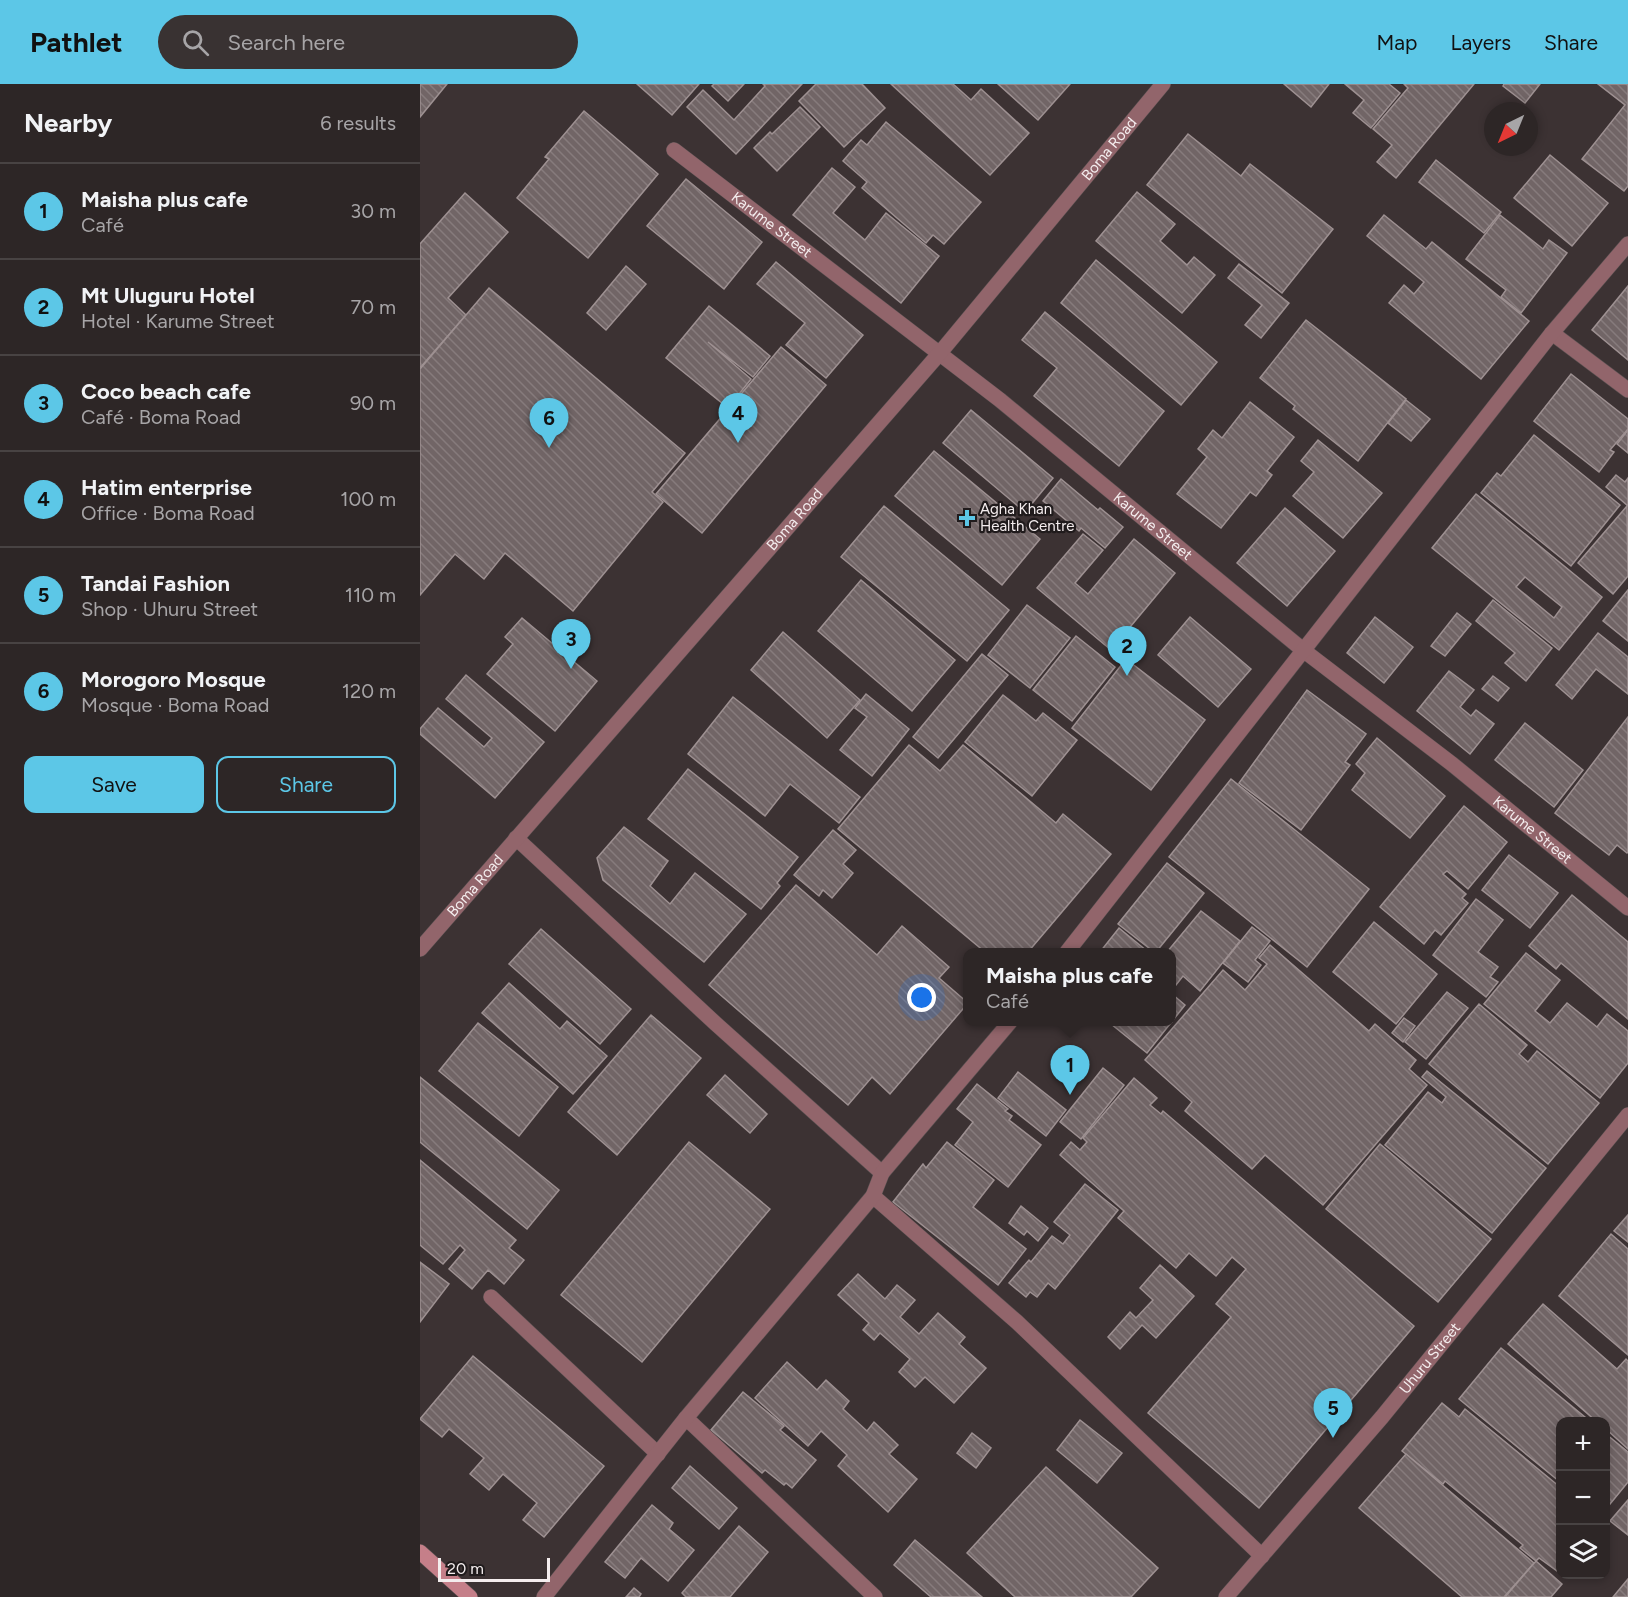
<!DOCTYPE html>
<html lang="en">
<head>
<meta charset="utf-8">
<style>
  :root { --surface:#2d2626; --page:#393232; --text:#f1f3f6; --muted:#a7a5a7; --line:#484343; --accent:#5cc7e7 }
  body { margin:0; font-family:Figtree,sans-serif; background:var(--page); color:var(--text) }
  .controls { position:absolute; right:18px; bottom:18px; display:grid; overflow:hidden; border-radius:12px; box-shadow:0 3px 9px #0003 }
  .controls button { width:54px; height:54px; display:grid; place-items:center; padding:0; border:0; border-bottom:2px solid var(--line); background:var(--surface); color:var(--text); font:30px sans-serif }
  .compass { position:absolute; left:1064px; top:18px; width:54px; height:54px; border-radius:50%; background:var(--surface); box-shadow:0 3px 9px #0003; rotate:223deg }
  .scale { position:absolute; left:18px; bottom:15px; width:112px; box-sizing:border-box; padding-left:6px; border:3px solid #f4edee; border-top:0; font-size:16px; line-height:21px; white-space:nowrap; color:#f4edee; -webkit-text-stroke:4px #201b1c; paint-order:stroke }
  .you { position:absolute; left:502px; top:914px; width:21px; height:21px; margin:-15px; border:4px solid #fff; border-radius:50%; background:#1a73e8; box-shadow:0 0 0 9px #1a73e833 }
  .badge { display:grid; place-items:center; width:39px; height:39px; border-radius:50%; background:var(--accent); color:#111; font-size:20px; font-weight:700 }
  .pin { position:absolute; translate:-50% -50px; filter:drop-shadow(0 2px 3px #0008) }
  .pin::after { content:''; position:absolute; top:32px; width:21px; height:18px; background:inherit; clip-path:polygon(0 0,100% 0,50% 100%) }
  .popup { position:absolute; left:543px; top:864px; width:213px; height:78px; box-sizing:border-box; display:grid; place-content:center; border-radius:12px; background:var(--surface); filter:drop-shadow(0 2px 4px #0005); font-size:20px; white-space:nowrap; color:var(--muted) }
  .popup b { font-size:22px; color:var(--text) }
  .popup::after { content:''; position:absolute; left:50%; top:100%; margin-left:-12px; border:12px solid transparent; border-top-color:var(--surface) }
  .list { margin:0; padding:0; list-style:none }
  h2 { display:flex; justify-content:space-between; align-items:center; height:78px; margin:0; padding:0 24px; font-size:26px }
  h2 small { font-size:20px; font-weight:400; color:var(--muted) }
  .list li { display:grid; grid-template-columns:39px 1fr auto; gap:18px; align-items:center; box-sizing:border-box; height:96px; padding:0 24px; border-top:2px solid var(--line) }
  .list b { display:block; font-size:22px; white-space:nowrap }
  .list p { margin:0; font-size:20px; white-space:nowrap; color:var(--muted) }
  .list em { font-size:20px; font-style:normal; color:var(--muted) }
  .actions { display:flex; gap:12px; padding:18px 24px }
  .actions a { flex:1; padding:14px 0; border:2px solid var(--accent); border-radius:12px; text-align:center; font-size:21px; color:var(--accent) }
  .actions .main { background:var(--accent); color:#111 }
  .icon { flex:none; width:33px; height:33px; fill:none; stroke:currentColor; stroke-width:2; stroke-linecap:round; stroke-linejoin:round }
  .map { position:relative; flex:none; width:1208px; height:1513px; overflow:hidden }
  header { display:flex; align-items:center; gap:36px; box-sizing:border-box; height:84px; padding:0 30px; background:var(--accent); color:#111 }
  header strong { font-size:28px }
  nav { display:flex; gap:33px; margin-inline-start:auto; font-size:21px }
  .search { width:420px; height:54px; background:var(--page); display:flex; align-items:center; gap:15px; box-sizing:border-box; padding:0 21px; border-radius:33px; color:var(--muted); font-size:22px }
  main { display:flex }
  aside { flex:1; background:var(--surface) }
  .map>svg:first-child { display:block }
  .building { fill:url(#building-back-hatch); stroke:#9e9192; stroke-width:1.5; fill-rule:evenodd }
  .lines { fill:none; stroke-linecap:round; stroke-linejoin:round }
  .minor-casing { stroke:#595051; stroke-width:16 }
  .secondary-casing { stroke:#595051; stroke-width:16 }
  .minor { stroke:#92656b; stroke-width:15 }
  .secondary { stroke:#c57f89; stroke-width:15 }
  .poi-dot { fill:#5cc7e7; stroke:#201b1c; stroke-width:2 }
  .labels { text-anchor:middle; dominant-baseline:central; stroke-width:4.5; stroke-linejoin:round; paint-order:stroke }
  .street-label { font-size:15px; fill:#f4edee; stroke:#201b1c }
  .poi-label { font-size:15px; fill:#f4edee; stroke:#201b1c; text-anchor:start }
</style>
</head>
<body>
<header>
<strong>Pathlet</strong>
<div class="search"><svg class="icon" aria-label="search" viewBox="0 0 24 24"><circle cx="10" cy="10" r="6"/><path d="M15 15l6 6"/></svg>Search here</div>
<nav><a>Map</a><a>Layers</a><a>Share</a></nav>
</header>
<main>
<aside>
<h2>Nearby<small>6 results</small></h2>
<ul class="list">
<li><span class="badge">1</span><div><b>Maisha plus cafe</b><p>Café</p></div><em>30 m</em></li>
<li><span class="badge">2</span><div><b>Mt Uluguru Hotel</b><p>Hotel · Karume Street</p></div><em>70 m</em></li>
<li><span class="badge">3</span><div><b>Coco beach cafe</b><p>Café · Boma Road</p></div><em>90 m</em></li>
<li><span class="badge">4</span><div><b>Hatim enterprise</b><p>Office · Boma Road</p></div><em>100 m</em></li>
<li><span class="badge">5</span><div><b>Tandai Fashion</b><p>Shop · Uhuru Street</p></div><em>110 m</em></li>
<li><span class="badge">6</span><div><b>Morogoro Mosque</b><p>Mosque · Boma Road</p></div><em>120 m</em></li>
</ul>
<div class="actions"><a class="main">Save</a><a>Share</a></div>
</aside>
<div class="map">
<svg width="1208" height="1513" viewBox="0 0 1208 1513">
  <defs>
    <pattern id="building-back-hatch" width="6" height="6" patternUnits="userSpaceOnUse" patternTransform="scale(1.5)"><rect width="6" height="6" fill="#716566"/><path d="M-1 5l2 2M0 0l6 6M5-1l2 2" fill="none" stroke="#867b7c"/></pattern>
  </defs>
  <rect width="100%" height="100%" fill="#3c3233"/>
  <g class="building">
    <path d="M0 0H27L0 33Z"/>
    <path d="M217 0H279L252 31Z"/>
    <path d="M294 0H324L308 17 292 2Z"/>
    <path d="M343 0H382L316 70 267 23 283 6 314 36 345 2Z"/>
    <path d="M396 0H442L465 24 424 63 379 17Z"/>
    <path d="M471 0H533L551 16 561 5 609 49 570 91Z"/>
    <path d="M578 0H650L618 36Z"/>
    <path d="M864 0H909L891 23Z"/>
    <path d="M925 0H969L980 9 951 44 933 29 944 16Z"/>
    <path d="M984 0H1054L976 94 957 78 972 61 953 45 988 4Z"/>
    <path d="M1084 0H1120L1105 19 1083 2Z"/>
    <path d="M1178 0H1208V102L1204 107 1162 75 1205 21Z"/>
    <path d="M380 23 400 43 357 87 334 64 350 48 352 50Z"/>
    <path d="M164 27 238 90 168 174 97 114 129 75 125 73Z"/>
    <path d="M466 38 561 118 524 160 513 151 506 159 442 104 447 98 423 77 441 56 447 61Z"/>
    <path d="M768 50 821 92 830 80 913 145 862 209 727 101Z"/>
    <path d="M1130 71 1188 119 1152 162 1094 114Z"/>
    <path d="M1016 76 1081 128 1064 149 999 98Z"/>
    <path d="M412 84 435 103 413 129 445 156 466 129 519 172 481 219 373 131Z"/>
    <path d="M266 95 342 158 304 205 227 142Z"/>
    <path d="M717 108 755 140 740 157 767 181 774 173 795 191 762 229 676 157Z"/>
    <path d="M45 109 88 148 28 214 46 231 0 284V160Z"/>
    <path d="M964 131 1006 165 1012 158 1109 237 1061 295 969 219 984 201 994 210 1004 198 947 152Z"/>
    <path d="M1080 131 1123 165 1129 156 1147 169 1101 229 1081 213 1086 206 1046 175Z"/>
    <path d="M676 176 797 278 761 321 641 219Z"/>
    <path d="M356 178 443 251 406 294 366 261 385 239 337 200Z"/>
    <path d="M819 180 869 219 841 254 825 241 842 221 808 194Z"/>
    <path d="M206 182 226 200 186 246 167 229Z"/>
    <path d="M1208 202V276L1172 246Z"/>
    <path d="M69 204 265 369 232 408 243 418 153 527 85 469 64 495 35 470 0 511V285Z"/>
    <path d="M289 222 350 272 333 293 288 258 331 295 308 324 246 274Z"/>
    <path d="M625 228 744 327 699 382 614 312 637 284 602 256Z"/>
    <path d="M886 236 986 315 938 377 873 325 875 322 840 294Z"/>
    <path d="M361 263 406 301 282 449 236 410Z"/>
    <path d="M1151 290 1208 335V345L1190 366 1194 368 1179 388 1114 337Z"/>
    <path d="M986 316 1010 335 991 357 968 339Z"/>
    <path d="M830 318 874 353 847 387 852 391 836 412 830 408 801 444 757 410 787 373 778 365 793 346 802 354Z"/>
    <path d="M551 326 633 394 605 428 523 359Z"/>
    <path d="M1208 346V369L1197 360Z"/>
    <path d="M1114 351 1200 421 1151 482 1061 409 1077 389 1081 392Z"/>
    <path d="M898 356 962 409 923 454 873 412 894 388 881 377Z"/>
    <path d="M514 367 620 455 582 501 475 412Z"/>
    <path d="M1196 391 1205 398 1208 394V422L1186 403Z"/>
    <path d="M641 395 678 426 680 424 703 443 685 464 661 444 659 447 623 417Z"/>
    <path d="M1056 410 1182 513 1139 566 1012 464ZM1105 493 1142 523 1134 534 1096 503Z"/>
    <path d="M464 422 589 526 547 577 421 473Z"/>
    <path d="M1207 422 1208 492 1193 510 1158 479Z"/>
    <path d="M865 424 915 467 867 522 817 479Z"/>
    <path d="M663 450 683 466 655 499 668 510 714 455 755 489 691 566 617 504Z"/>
    <path d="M441 496 535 576 492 627 398 547Z"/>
    <path d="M1208 506V557L1183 537Z"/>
    <path d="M1073 516 1132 564 1106 597 1085 579 1095 569 1056 537Z"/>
    <path d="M607 521 650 554 610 604 568 571Z"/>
    <path d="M1037 529 1051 540 1025 572 1011 562Z"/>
    <path d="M770 533 831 585 798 623 738 571Z"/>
    <path d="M955 533 993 563 964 599 927 569Z"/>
    <path d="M102 534 177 597 135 647 67 590 93 560 85 553Z"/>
    <path d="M363 548 440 616 407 654 331 586Z"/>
    <path d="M1178 549 1208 573V610L1176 585 1152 615 1136 601Z"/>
    <path d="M656 552 695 583 652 637 613 606Z"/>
    <path d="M562 570 588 591 518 674 493 653Z"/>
    <path d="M706 575 785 636 731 706 652 644Z"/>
    <path d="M1029 587 1054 606 1040 623 1051 632 1056 626 1074 640 1050 670 997 627Z"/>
    <path d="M46 591 124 658 75 714 0 650V645L18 624 64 663 72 654 26 615Z"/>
    <path d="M1073 592 1089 604 1078 617 1062 605Z"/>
    <path d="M887 606 946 650 925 678 930 681 881 746 819 699Z"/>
    <path d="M446 610 489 645 452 692 420 666 447 633 435 624Z"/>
    <path d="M583 611 616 637 623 629 657 656 612 712 545 658Z"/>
    <path d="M313 613 440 713 419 739 370 700 345 732 268 670Z"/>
    <path d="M1208 633V768L1207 769 1197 761 1189 771 1135 729Z"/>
    <path d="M1105 639 1163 686 1134 723 1075 676Z"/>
    <path d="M957 654 1025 712 990 754 932 706 945 689 936 680Z"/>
    <path d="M489 661 520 687 543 661 636 739 643 730 691 770 608 868H565L418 745Z"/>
    <path d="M268 685 378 773 357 799 360 802 341 825 228 735Z"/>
    <path d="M811 695 949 805 887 883 749 773Z"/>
    <path d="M1044 722 1087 758 1048 805 1027 787 1023 790 1046 810 1042 814 1048 819 1021 851 1015 846 1004 860 960 823Z"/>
    <path d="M204 743 248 777 230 802 250 820 275 789 326 830 284 878 183 796 177 774Z"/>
    <path d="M413 746 436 766 423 780 433 789 412 814 403 806 399 812 374 791Z"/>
    <path d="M1089 771 1138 809 1110 844 1062 806Z"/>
    <path d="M747 779 784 809 736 868H734L698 840Z"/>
    <path d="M376 801 457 871 482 842 529 883 519 894 548 919 470 1010 452 993 428 1021 289 901Z"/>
    <path d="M1152 811 1208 858V935L1141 879 1136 885 1109 862Z"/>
    <path d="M1056 815 1083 836 1058 868 1078 883 1070 893 1078 898 1066 913 1013 871Z"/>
    <path d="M781 827 820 857 780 907 763 892 752 906V868H747Z"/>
    <path d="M954 838 1017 890 976 940 913 888Z"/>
    <path d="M832 843 850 857 835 876 841 881 828 898 803 879Z"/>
    <path d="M699 844 727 867 726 868H680Z"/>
    <path d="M121 845 211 925 180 960 89 880Z"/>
    <path d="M850 861 949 947 955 940 996 976 989 985 1007 1001 903 1121 845 1071 832 1085 765 1027 772 1018 725 976 803 886 825 906 847 880 839 874Z"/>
    <path d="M1106 869 1140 896 1115 927 1130 939 1147 919 1177 943 1187 930 1208 947V979L1180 1014 1064 920Z"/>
    <path d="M89 899 140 945 147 937 187 972 153 1010 62 929Z"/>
    <path d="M1027 908 1048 924 1006 975 985 958Z"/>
    <path d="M752 910 765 921 727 969 691 940 693 938H752Z"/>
    <path d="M1059 920 1107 961 1099 970 1108 978 1117 967 1179 1019 1128 1080 1009 980Z"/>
    <path d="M231 931 281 974 197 1071 148 1028Z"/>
    <path d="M984 934 995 942 983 958 972 949Z"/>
    <path d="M58 939 138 1003 99 1052 19 987Z"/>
    <path d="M683 984 704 1001 661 1055 640 1038Z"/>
    <path d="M1007 987 1126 1084 1072 1149 965 1061 1008 1008 1022 1019 1026 1013 1002 993Z"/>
    <path d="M598 988 646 1026 626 1052 578 1014Z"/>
    <path d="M305 991 347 1030 330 1049 287 1011Z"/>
    <path d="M0 993 139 1106 107 1145 0 1058Z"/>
    <path d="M714 994 737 1014 730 1021 741 1030 743 1027 994 1242 839 1424 728 1329 811 1233 796 1220 826 1185 812 1173 796 1192 769 1169 756 1184 698 1134 704 1127 640 1071 651 1058 660 1066 667 1058 663 1054Z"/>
    <path d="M557 1000 588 1025 585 1027 592 1032 589 1036 621 1061 588 1103 535 1061 553 1038 537 1025Z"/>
    <path d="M269 1058 350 1125 222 1278 141 1211Z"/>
    <path d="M527 1058 574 1096 553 1123 606 1165 578 1201 473 1118 503 1080 506 1084Z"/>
    <path d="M960 1060 1071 1155 1018 1218 906 1125Z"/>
    <path d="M0 1076 96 1156 89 1164 104 1176 84 1200 68 1186 52 1205 29 1185 45 1166 40 1161 23 1180 0 1161Z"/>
    <path d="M665 1100 698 1126 635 1205 628 1199 617 1213 610 1208 606 1213 589 1199 609 1176 611 1178 632 1152 643 1160 650 1151 634 1138Z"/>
    <path d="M601 1122 628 1144 618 1157 607 1147 604 1151 589 1139Z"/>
    <path d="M1208 1131V1158L1194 1147Z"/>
    <path d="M1191 1150 1208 1165V1271L1139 1212Z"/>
    <path d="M0 1178 29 1200 0 1238Z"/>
    <path d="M740 1181 774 1212 736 1254 722 1241 700 1265 688 1253 710 1228 716 1234 733 1216 720 1204Z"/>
    <path d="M438 1190 465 1215 477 1201 495 1216 480 1233 499 1250 518 1229 545 1253 539 1260 566 1284 534 1319 505 1293 495 1303 479 1288 490 1275 460 1249 454 1256 443 1246 449 1239 418 1211Z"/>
    <path d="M1123 1220 1197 1285 1206 1275 1208 1277V1365L1186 1345V1338H1177L1088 1260Z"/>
    <path d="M1081 1264 1171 1338H1140V1398L1039 1315Z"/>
    <path d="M53 1272 184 1382 124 1453 103 1436 117 1419 83 1390 69 1406 50 1390 64 1374 29 1345 22 1353 0 1335Z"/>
    <path d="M367 1278 397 1306 406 1296 429 1317 423 1325 447 1347 454 1338 478 1361 469 1370 497 1395 468 1428 418 1382 427 1371 401 1347 388 1362 335 1314Z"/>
    <path d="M323 1308 364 1342 360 1346 396 1376 372 1404 366 1399 364 1401 345 1386 342 1389 291 1346Z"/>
    <path d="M1022 1319 1039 1333 1045 1325 1140 1403V1483L1137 1487 1119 1474 1116 1477 1100 1464 1103 1461 1025 1397 1023 1400 982 1367Z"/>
    <path d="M660 1336 702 1369 677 1399 637 1366Z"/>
    <path d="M552 1349 571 1364 556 1384 537 1369Z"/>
    <path d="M1186 1350 1208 1368V1398L1186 1425Z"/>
    <path d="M986 1370 1114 1479 1084 1513H1042L939 1424Z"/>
    <path d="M270 1382 317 1424 299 1445 252 1404Z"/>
    <path d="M626 1383 738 1484 711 1513H595L547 1469Z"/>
    <path d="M1208 1416V1451L1190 1437Z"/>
    <path d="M232 1421 253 1439 249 1445 274 1466 248 1497 221 1474 205 1494 185 1478Z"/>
    <path d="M319 1442 348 1468 310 1513H266L262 1509Z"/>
    <path d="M495 1456 562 1513H511L474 1481Z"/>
    <path d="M1116 1477 1142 1500 1131 1513H1085Z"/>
    <path d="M1208 1495V1513H1193Z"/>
    <path d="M214 1504 221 1510 219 1513H206Z"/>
  </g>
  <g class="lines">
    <defs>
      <g id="minor">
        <path id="s1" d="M254 66 580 316 883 566 1032 680 1208 824"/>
        <path d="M1132 249 1208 306"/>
        <path d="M96 754 295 939 462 1089"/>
        <path id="s2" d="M0 865 519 270 743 0"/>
        <path d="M647 868 1132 249 1208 160"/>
        <path d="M453 1112 597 1238 842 1472"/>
        <path d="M71 1213 238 1370"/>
        <path d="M266 1334 455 1513"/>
        <path d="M124 1513 266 1334 453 1112 462 1089 590 938"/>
        <path id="s3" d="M806 1513 962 1333 1208 1031"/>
      </g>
      <path id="secondary" d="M0 1468 50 1513"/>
    </defs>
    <use href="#minor" class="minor-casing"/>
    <use href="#secondary" class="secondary-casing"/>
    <use href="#minor" class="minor"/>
    <use href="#secondary" class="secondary"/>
  </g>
  <path class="poi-dot" d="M544 425h6v6h6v6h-6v6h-6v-6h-6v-6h6z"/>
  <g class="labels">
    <g class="street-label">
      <text stroke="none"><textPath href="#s2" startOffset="1056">Boma Road</textPath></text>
      <text stroke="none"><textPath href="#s1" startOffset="123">Karume Street</textPath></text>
      <text stroke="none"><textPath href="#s2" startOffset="570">Boma Road</textPath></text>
      <text stroke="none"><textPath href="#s1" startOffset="609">Karume Street</textPath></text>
      <text stroke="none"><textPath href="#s1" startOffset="1095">Karume Street</textPath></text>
      <text stroke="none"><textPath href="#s2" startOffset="84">Boma Road</textPath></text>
      <text stroke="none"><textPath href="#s3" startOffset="314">Uhuru Street</textPath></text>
    </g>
    <g class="poi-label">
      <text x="560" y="425">Agha Khan<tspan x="560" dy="17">Health Centre</tspan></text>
    </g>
  </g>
</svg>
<div class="controls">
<button>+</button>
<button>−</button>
<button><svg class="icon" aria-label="layers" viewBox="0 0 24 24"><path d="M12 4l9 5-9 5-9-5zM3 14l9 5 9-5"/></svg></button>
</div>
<svg class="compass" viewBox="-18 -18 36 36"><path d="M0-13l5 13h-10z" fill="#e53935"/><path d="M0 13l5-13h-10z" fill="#a7a5a7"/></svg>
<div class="scale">20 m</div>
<div class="you"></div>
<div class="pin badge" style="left:650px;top:1011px">1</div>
<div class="popup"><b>Maisha plus cafe</b>Café</div>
<div class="pin badge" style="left:707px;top:592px">2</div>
<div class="pin badge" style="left:151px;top:585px">3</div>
<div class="pin badge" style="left:318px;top:359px">4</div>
<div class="pin badge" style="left:913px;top:1354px">5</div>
<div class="pin badge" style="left:129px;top:364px">6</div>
</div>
</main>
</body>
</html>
